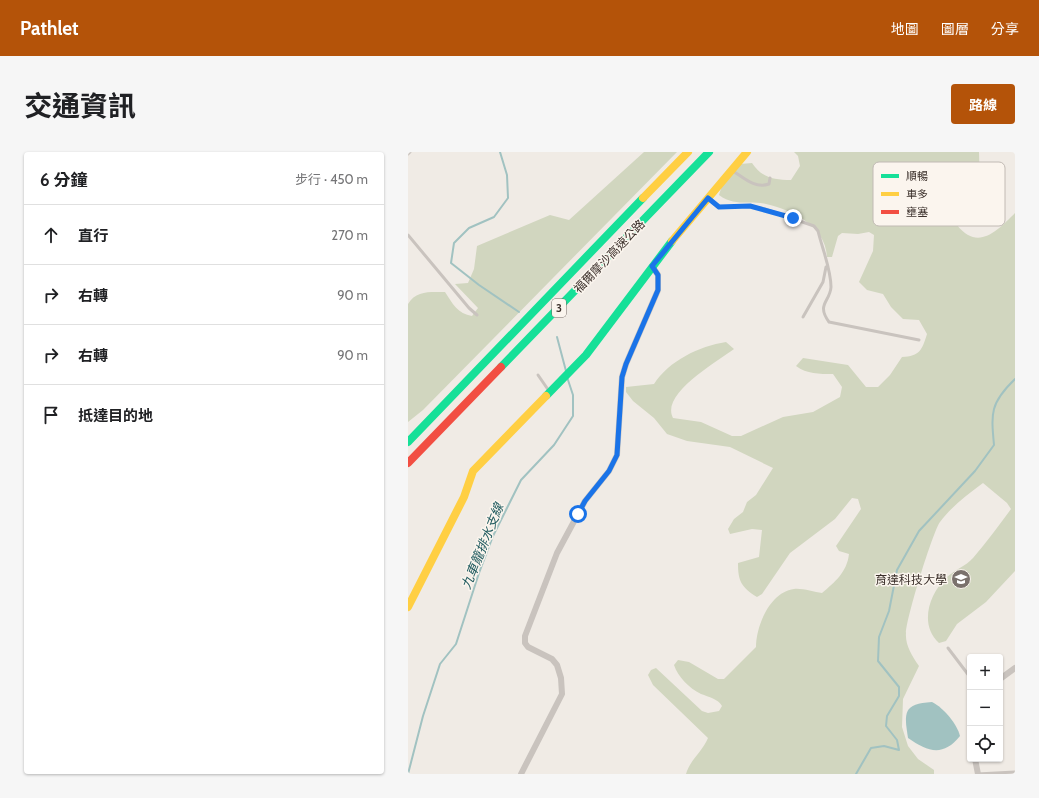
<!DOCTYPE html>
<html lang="zh-TW">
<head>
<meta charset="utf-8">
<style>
  :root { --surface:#fff; --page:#f6f6f6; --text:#202124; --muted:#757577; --line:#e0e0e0; --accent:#b45309 }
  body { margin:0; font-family:Cabin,"Noto Sans TC",sans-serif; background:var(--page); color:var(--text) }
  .controls { position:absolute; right:12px; bottom:12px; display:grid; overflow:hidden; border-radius:4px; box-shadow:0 1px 3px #0004 }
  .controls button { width:36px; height:36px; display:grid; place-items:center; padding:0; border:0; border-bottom:1px solid var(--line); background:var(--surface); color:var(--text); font:20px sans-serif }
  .stop { position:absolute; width:12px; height:12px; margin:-9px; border:3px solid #1a73e8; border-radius:50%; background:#fff }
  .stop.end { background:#1a73e8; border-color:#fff; box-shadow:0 1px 4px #0008 }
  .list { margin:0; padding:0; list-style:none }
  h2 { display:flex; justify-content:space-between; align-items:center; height:52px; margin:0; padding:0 16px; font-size:17px }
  h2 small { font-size:13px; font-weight:400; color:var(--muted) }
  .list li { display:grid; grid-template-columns:26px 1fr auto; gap:12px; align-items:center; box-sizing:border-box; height:60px; padding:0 16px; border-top:1px solid var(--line) }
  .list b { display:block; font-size:15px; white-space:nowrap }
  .list em { font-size:13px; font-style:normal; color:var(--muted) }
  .icon { flex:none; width:22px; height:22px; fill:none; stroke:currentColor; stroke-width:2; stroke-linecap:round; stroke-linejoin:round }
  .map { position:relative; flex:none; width:607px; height:622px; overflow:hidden; border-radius:4px }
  header { display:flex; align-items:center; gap:24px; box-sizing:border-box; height:56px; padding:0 20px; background:var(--accent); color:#fff }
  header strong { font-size:19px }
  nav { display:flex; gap:22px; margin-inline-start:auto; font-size:14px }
  .intro { display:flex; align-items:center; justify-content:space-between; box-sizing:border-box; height:96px; padding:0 24px }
  h1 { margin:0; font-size:28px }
  .button { padding:10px 18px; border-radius:4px; background:var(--accent); color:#fff; font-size:14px; font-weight:700 }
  main { display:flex; gap:24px; padding:0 24px }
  aside { flex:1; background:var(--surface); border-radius:4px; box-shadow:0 1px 3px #0004 }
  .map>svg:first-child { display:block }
  .green { fill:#d1d6bf }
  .water { fill:#a1c2c1 }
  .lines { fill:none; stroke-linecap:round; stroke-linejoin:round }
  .stream { stroke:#a1c2c1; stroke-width:2 }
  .lane { stroke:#c9c3be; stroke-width:3 }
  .street { stroke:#c9c3be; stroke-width:6 }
  .fast { stroke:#16e098; stroke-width:8 }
  .slow { stroke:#ffcf43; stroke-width:8 }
  .jam { stroke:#f24e42; stroke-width:8 }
  .route { stroke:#1a73e8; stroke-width:5 }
  .labels { text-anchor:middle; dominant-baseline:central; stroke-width:3; stroke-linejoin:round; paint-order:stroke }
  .shield { fill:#fbf5ee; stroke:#756b66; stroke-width:1 }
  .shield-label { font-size:11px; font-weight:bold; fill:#3b302b }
  .street-label { font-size:12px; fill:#3b302b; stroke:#fbf5ee }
  .poi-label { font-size:12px; fill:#3b302b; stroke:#fbf5ee; text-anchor:end }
  .water-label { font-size:13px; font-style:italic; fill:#1f5a5e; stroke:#fbf5ee }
  .key { fill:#fbf5ee; stroke:#c1bab4; stroke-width:1 }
  .key-label { font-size:11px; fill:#3b302b }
</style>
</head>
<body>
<header>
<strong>Pathlet</strong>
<nav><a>地圖</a><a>圖層</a><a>分享</a></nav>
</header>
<div class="intro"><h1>交通資訊</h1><a class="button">路線</a></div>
<main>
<aside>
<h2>6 分鐘<small>步行 · 450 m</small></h2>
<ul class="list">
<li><svg class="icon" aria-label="ahead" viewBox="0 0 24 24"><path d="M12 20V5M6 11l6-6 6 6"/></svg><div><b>直行</b></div><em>270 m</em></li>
<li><svg class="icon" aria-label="right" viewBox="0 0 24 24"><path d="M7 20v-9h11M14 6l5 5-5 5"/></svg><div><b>右轉</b></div><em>90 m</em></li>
<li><svg class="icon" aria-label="right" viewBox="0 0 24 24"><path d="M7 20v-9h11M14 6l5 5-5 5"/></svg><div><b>右轉</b></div><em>90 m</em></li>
<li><svg class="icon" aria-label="arrive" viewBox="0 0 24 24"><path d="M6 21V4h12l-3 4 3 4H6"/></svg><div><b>抵達目的地</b></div></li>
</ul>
</aside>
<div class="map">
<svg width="607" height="622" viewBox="0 0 607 622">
  <rect width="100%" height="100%" fill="#f0ebe5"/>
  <g class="green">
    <path d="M236 0H269L15 258 0 270V152C8 138 23 140 37 140 44 151 50 162 64 164L70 156 47 132 60 131 66 117 69 94 142 63 161 68Z"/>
    <path d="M386 0H571L572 35 568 45 549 73C570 100 590 78 607 61V419L578 450 549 472 538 489 531 491C511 473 521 442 538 426 546 418 558 414 565 406 579 390 591 373 603 357L599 351 575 331C559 343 544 354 532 370 525 379 498 467 498 481 497 493 504 504 511 514L495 547 494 575 500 594 510 607 526 618V622H278C282 608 294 600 300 586L245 533 240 523 243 518 248 516 294 559 300 561 311 559 314 554C310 547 301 545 293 542 281 536 270 525 266 513L270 508 281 510 310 527H316L348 495C348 474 362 440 386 437 394 436 406 440 414 441 427 430 439 420 441 402L431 399 428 394 453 357 450 347 444 346 427 367 382 401 354 442 349 445C333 435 330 429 330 411L351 405 354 378 344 377 322 382 320 377 326 367 335 360 339 350 348 343 365 316 322 295 279 289 259 282 246 266 225 249 218 240V235L246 232C261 209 291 194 318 190L326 197C310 209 252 242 265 266L293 270 324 284H333L375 265 405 260 432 245 434 235 425 222C411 222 399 222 388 214L395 206 440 213 458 235H470L482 223 494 205C512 204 514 198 519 182L511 168 495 167 483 155 475 142 459 138 451 130 465 99 466 83 461 80 450 82 434 81 430 84 424 105H419C418 75 385 58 358 52 341 48 327 55 311 43L316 27 332 12 344 11C354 26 366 28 383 28L392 14 390 4Z"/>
  </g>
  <path class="water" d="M524 550C536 556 549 572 552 584 535 605 520 600 500 586 496 560 495 552 524 550Z"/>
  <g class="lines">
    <g class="stream">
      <path d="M92 0 99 23 100 46 86 65 61 76 46 91 43 111 71 133 111 160"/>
      <path d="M149 185 158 219"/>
      <path d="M0 622 15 564 32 512 48 492 71 421 85 384 113 328 146 293 165 264V243L159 225"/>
      <path d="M448 622 463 596 476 594 491 598 489 588 478 574 479 564 491 544V535L470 509 471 485 481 459 489 418 511 379 567 319 586 293C583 261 582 251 607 227"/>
    </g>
    <g class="lane">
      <path d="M0 2 2 0"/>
      <path d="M325 19C336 26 347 37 361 32L362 26"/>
      <path d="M301 47 311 55 343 54 357 57 406 74 410 79C414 96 423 117 423 135 422 150 408 152 421 170L511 188"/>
      <path d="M0 83 61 156 69 163"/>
      <path d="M395 165 415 130 418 115"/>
      <path d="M130 223 141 239"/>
      <path d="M540 496 562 525"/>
      <path d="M569 622 607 620"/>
    </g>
    <g class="street">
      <path d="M592 527 607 516"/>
      <path d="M562 573V575"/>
      <path d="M567 607 570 622"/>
      <path d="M113 622 154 542 153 526 149 513 144 507 120 495 117 491V484L149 401 177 349 201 319 209 303 214 225 218 212 250 138V123L244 114"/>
    </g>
    <g class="fast">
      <path d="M93 215 301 0"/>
      <path d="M138 244 178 203 264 89"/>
      <path d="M0 290 235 46"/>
    </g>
    <g class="slow">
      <path d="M235 46 280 0"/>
      <path d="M264 89 339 0"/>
      <path d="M0 455 56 345 65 319 138 244"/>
    </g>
    <path class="jam" d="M0 311 93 215"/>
  </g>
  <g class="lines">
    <path class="route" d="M170 362 177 349 201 319 209 303 214 225 218 212 250 138V123L244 114 300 46 311 55 342 54 385 66"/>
  </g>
  <defs>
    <symbol id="university-disc" viewBox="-11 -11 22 22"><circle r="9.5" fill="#7a716c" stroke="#fbf5ee"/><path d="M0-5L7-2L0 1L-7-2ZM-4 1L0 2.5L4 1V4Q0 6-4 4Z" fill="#fff"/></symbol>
  </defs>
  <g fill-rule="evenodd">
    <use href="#university-disc" x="542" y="416" width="22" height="22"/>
  </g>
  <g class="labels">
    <rect class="shield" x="144" y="147" width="14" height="18" rx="3"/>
    <g class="shield-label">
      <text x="151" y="156">3</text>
    </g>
    <g class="street-label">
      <text transform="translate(201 104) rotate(-46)">福爾摩沙高速公路</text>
    </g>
    <g class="poi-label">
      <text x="539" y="427">育達科技大學</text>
    </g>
    <g class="water-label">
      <text transform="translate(74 394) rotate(-68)">九車籠排水支線</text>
    </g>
  </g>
  <rect x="465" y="10" width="132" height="64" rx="6" class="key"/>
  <rect x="473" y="22" width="18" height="4" fill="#16e098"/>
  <rect x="473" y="40" width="18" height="4" fill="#ffcf43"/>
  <rect x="473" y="58" width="18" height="4" fill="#f24e42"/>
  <g class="key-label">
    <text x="498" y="28">順暢</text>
    <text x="498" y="46">車多</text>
    <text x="498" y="64">壅塞</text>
  </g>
</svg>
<div class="controls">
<button>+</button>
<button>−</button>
<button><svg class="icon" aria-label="locate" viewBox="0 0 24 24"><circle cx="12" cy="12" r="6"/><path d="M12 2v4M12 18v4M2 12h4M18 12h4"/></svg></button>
</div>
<div class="stop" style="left:170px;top:362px"></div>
<div class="stop end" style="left:385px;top:66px"></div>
</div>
</main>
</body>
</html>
